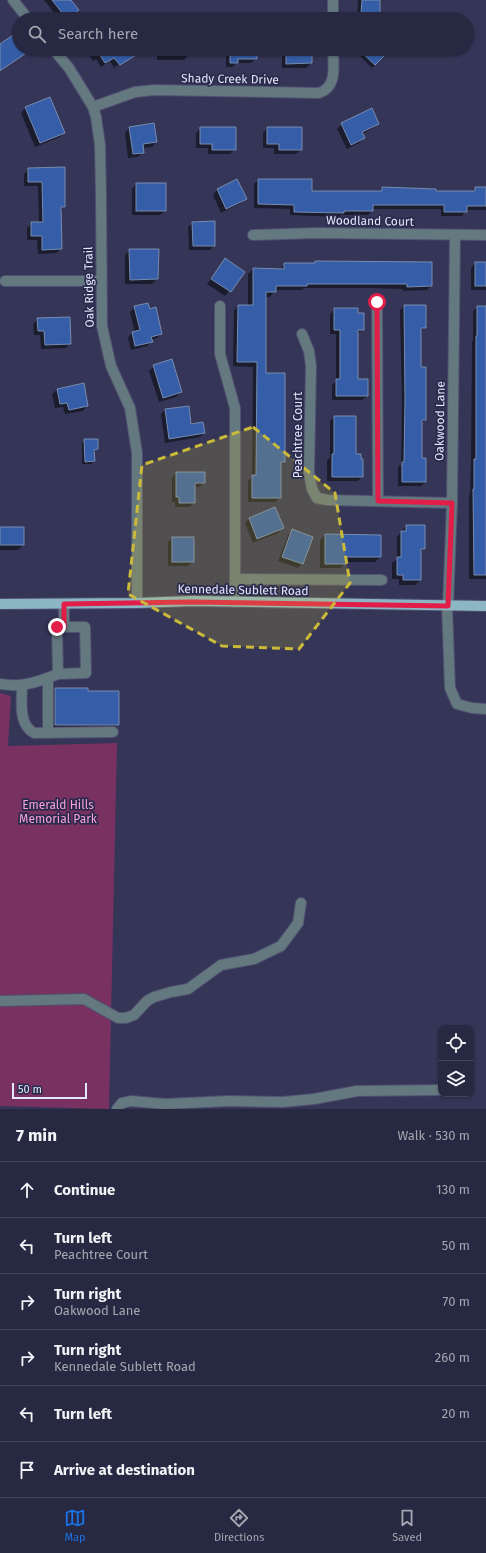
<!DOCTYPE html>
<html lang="en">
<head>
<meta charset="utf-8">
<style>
  :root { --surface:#272841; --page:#33344c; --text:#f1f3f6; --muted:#a4a6b1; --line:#43445a; --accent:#1a73e8 }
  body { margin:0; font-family:"Fira Sans",sans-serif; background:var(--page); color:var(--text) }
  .controls { position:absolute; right:12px; bottom:12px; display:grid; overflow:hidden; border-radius:8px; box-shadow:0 1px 3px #0004 }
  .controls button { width:36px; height:36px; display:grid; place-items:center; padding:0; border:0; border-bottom:1px solid var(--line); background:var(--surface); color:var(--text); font:20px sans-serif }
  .scale { position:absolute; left:12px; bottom:10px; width:75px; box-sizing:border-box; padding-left:4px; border:2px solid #e4e6fc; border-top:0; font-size:11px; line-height:14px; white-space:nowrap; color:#e4e6fc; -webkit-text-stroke:3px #2a2b4c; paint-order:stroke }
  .stop { position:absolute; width:12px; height:12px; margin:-9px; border:3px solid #e11d48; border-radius:50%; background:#fff }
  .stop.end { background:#e11d48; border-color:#fff; box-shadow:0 1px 4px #0008 }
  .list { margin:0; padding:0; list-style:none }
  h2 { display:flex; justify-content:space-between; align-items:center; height:52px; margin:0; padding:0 16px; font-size:17px }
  h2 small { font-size:13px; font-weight:400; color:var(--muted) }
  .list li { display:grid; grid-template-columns:26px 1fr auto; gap:12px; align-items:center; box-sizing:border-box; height:56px; padding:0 16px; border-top:1px solid var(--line) }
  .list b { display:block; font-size:15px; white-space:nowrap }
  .list p { margin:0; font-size:13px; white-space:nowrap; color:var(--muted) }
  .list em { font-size:13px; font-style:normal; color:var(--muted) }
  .icon { flex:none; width:22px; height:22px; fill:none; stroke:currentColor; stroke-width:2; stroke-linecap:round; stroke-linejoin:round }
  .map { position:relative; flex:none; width:486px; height:1109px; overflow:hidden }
  .search { position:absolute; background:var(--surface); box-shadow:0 1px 3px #0004; left:12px; right:12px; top:12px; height:44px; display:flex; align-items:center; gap:10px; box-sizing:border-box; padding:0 14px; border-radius:22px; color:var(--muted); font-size:15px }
  .sheet { height:388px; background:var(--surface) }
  nav { display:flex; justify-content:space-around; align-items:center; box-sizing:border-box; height:56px; border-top:1px solid var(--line); background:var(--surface); font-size:11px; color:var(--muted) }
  nav a { display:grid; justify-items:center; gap:2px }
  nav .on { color:var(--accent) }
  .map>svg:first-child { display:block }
  .green { fill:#793162 }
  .shadow { fill:#0007 }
  .building { fill:#365ea8; stroke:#778bae }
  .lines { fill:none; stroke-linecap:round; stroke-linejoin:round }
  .minor-casing { stroke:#505171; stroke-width:12 }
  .major-casing { stroke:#505171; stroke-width:12 }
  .minor { stroke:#64787f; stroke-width:10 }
  .major { stroke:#8cb6c4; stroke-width:10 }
  .route { stroke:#e11d48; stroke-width:5 }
  .marked { fill:#cbba39; fill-opacity:0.2; stroke:#cbba39; stroke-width:3; stroke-dasharray:8 5; stroke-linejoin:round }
  .labels { text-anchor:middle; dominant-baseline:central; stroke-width:3.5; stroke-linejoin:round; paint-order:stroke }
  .street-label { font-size:12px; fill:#e4e6fc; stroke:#2a2b4c }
  .park-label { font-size:12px; fill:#f9a0d9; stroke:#2a2b4c }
</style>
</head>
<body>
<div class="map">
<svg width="486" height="1109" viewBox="0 0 486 1109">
  <rect width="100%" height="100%" fill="#343557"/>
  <path class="green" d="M0 693 11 696 8 746 117 743 109 1109 0 1106Z"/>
  <g class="shadow">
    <path d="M44 0H70L73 14 67 19H59Z"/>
    <path d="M358 0H379V13L375 18 357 17Z"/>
    <path d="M19 45V49H22L25 53 0 72V46Z"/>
    <path d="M89 49H139L140 52 137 55V54L115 67V69L110 61 101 67 96 59 93 61 87 51Z"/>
    <path d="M157 49H188V55L184 60H157Z"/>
    <path d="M226 49H256V59L251 63H237L232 67H226Z"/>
    <path d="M282 49H311V63L306 68H282Z"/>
    <path d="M357 49H389L372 68 355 51Z"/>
    <path d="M49 98 64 132 60 137 35 147 21 113 25 108Z"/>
    <path d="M342 124H378L373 128 362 134 364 138 359 143 347 149 337 129Z"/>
    <path d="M129 128 156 142 152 147 142 148 143 152 138 157 128 158 125 133Z"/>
    <path d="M201 128 235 149 230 154H208V148H196V133Z"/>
    <path d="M267 128 301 150 296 154H274V148H263V133Z"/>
    <path d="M64 168V207L60 211 61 249 56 253 38 254 37 240H27V228L32 223H39L38 186H24V174L29 169Z"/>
    <path d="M258 180H311V192H380L383 188 435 192H472L476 188H486V210H466L462 216H441V209H372V211L368 215H341L339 217 290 215V209L254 208V184Z"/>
    <path d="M237 181 246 199 241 203 221 213 213 195 217 190Z"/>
    <path d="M136 184 165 211 160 215H132V189Z"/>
    <path d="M193 223 214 245 210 250H189L188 227Z"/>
    <path d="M130 250 157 279 152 284H125V255Z"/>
    <path d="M225 260 243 272 225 296 207 284Z"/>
    <path d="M315 262 431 263V286L427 290 403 291V289L371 288H304L302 290H275L270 297H265L264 374 284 462 280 465V497L275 502H248V481L252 477 253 367 233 366 234 311 238 306H248V274L253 269 280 270 284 264H313Z"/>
    <path d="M475 263H486V290H471V268Z"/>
    <path d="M404 306 425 327 420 331V368L425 420 421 424V459L425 482 421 486H398V467L401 465 402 402 400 310Z"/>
    <path d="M135 307 161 334 157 338 151 340V342L147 346 131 350 128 338 132 333H135L130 312Z"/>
    <path d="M478 307H486V579H469V495L470 493 471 464 472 342 473 340V311Z"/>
    <path d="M335 309 364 329 357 334V380L367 396 362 400H332V385L336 381V334H330V314Z"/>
    <path d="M38 319 70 343 66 348 41 349 40 335H34L33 324Z"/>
    <path d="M154 366 181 392 176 397 159 402 149 371Z"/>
    <path d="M83 385 87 406 83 411 65 414 63 407 55 408 52 394 57 390Z"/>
    <path d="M188 407 191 425 204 433 200 437 165 443 161 414 165 410Z"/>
    <path d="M334 417 355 455 362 476 358 481H327V460L330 458V421Z"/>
    <path d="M85 440 97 449 94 452V461L91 464H82V443Z"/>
    <path d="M176 473 204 483 199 487H194V503L190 507H175V502H172V478Z"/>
    <path d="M275 508 283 528 278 533 253 543 245 523 249 519Z"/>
    <path d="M406 526 424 549 420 553V580L415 585H399V579H392V563L397 559V537Z"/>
    <path d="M0 528H23V545L18 550H0Z"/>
    <path d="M292 530 302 564 298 568 278 561 288 535Z"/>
    <path d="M325 535 380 557 375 562H345L341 568H320V540Z"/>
    <path d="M173 538 193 561 188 566H168V542Z"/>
    <path d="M55 689 87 692 118 724 112 730H49V695Z"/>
  </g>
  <g class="building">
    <path d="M52 0H71L79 10 67 19Z"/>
    <path d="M362 0H380V14L361 13Z"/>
    <path d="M13 35 19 43V49H32L0 71V44Z"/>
    <path d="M96 49H146L120 65 114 58 105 63Z"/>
    <path d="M230 49H257V59H238V63H230Z"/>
    <path d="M286 49H312V63L286 64Z"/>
    <path d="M358 49H391L375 65Z"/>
    <path d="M50 97 65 133 40 143 25 107Z"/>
    <path d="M372 108 379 124 362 132 365 138 351 145 341 123Z"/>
    <path d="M154 123 157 142 143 144 144 153 133 154 129 127Z"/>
    <path d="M200 127H236V150H212V144H200Z"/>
    <path d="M267 127H302V150H279V144H267Z"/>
    <path d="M65 167V207H61L62 249 42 250V236H31V222H43L42 182H28V168Z"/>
    <path d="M237 179 247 199 226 209 217 189Z"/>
    <path d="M258 179H312V191H382V187L436 189V191H475V187H486V206H467V212H444V205H373V211H344V213L294 212V205L258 204Z"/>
    <rect x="136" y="183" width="30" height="28"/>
    <path d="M215 221V246H193L192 222Z"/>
    <path d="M129 249H159L158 279 130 280Z"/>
    <path d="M225 258 245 272 231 292 211 279Z"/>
    <path d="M315 261 432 262V286L407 287V284H307V286H276V292H266V373H285V462H281V498H252V475H256L257 362H237L238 305H253V268L284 269V263H315Z"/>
    <rect x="475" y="262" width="11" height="24"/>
    <path d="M148 303 150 309 156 307 162 334 151 337 153 342 135 346 132 332 140 330 134 306Z"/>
    <path d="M404 305H426V328H421V367H426V420H422V458H426V482H402V462H404L405 398Z"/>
    <path d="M477 306H486V575H474L473 489H474V459H476V336H477Z"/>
    <path d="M334 308H358V313H364V330H358V379H368V396H336V379H340V330H334Z"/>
    <path d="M70 317 71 344 45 345 44 331H38L37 318Z"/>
    <path d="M172 359 182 392 163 398 153 365Z"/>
    <path d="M84 383 88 406 69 410 67 403 60 404 57 389Z"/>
    <path d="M189 406 191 424 203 422 205 433 169 439 165 409Z"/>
    <path d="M334 416H356V454H361V459H363V477H332V454H334Z"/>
    <path d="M84 439H98V449L94 450 95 461 85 462Z"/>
    <path d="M176 472H205V483H195V503H179V497H176Z"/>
    <path d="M275 507 284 528 257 539 249 518Z"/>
    <path d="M406 525H425V549H421V580H403V575H397V557H401V531H406Z"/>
    <rect x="0" y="527" width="24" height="18"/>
    <path d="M292 529 313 537 303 564 282 557Z"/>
    <path d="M325 534 381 535V557H346V564H325Z"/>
    <rect x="172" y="537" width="22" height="25"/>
    <path d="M55 688H88V691H119V725H55Z"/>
  </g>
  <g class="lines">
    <defs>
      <g id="minor">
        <path d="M13 0 28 19"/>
        <path d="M333 19V0"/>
        <path d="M53 49 69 68 93 107 96 117 100 145 101 196 102 326 111 366 130 408 137 453V603"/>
        <path d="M93 107 135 92 154 90 319 93C338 87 333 65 333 49"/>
        <path d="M253 235 317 233 486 235"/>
        <path d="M5 281H101"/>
        <path d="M377 302 378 501"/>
        <path d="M220 306V354L235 408V602"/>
        <path d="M302 334 309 351 311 366 309 472 312 489 317 498 327 500 452 503"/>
        <path d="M235 579 382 580"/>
        <path d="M64 604V627"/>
        <path d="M447 606 450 688 457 704 472 708 486 709"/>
        <path d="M448 606 452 503 455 235"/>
        <path d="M57 627H85L86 673 58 674Z"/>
        <path d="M48 678V733"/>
        <path d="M0 684C21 688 38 682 58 674"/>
        <path d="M22 686C22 702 18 724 34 733L113 732"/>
        <path d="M0 1001 84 999 118 1018H126L134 1015 147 1001 154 997 171 992 188 989 221 965 254 959 281 946 298 923 301 903"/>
        <path d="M117 1109 122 1103 131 1101 165 1104 229 1101 283 1102 314 1099 357 1091 441 1090"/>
      </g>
      <path id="major" d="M0 604 137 603 193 601 486 606"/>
    </defs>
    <use href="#minor" class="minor-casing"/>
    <use href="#major" class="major-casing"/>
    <use href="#minor" class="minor"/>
    <use href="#major" class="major"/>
  </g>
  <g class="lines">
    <path class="route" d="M57 627H64V604L192 602 448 606 452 503 378 501 377 302"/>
  </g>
  <path class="marked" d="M253 427 335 493 350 583 299 649 222 646 128 594 142 465Z"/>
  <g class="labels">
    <g class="street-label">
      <text transform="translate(230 79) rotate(1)">Shady Creek Drive</text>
      <text transform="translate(370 221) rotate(1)">Woodland Court</text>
      <text transform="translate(89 287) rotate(-91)">Oak Ridge Trail</text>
      <text transform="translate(440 421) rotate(-89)">Oakwood Lane</text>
      <text transform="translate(298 435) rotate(-90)">Peachtree Court</text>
      <text transform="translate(243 590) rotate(1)">Kennedale Sublett Road</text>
    </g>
    <g class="park-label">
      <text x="58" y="805">Emerald Hills<tspan x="58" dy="14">Memorial Park</tspan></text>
    </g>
  </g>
</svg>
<div class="controls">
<button><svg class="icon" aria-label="locate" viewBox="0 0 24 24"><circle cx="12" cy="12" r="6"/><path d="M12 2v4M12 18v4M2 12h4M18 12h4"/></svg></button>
<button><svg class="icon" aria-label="layers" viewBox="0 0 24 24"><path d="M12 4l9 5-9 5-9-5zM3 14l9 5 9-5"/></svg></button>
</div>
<div class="scale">50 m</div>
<div class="stop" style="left:377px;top:302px"></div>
<div class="stop end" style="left:57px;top:627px"></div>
<div class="search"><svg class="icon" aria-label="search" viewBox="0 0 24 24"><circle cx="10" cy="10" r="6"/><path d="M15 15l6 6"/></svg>Search here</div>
</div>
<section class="sheet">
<h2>7 min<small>Walk · 530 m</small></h2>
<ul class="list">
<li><svg class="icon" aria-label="ahead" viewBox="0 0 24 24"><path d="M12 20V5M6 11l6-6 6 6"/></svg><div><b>Continue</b></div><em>130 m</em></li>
<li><svg class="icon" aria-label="left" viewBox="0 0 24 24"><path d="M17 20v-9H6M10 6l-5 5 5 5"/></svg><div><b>Turn left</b><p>Peachtree Court</p></div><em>50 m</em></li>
<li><svg class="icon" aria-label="right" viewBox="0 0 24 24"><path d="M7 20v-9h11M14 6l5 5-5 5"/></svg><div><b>Turn right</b><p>Oakwood Lane</p></div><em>70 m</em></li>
<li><svg class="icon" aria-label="right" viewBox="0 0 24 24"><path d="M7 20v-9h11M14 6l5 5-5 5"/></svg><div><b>Turn right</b><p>Kennedale Sublett Road</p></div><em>260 m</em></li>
<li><svg class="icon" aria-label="left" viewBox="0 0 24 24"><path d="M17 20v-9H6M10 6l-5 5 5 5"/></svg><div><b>Turn left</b></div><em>20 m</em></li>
<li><svg class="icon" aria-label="arrive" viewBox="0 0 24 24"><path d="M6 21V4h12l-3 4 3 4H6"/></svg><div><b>Arrive at destination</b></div></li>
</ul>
</section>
<nav>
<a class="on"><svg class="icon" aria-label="map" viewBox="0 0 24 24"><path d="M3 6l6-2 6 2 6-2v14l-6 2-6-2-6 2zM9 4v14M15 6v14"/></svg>Map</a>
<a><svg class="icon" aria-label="directions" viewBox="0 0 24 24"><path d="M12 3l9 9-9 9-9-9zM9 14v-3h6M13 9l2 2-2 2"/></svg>Directions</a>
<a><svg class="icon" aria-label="saved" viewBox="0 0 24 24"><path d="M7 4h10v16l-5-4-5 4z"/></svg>Saved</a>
</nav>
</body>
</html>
